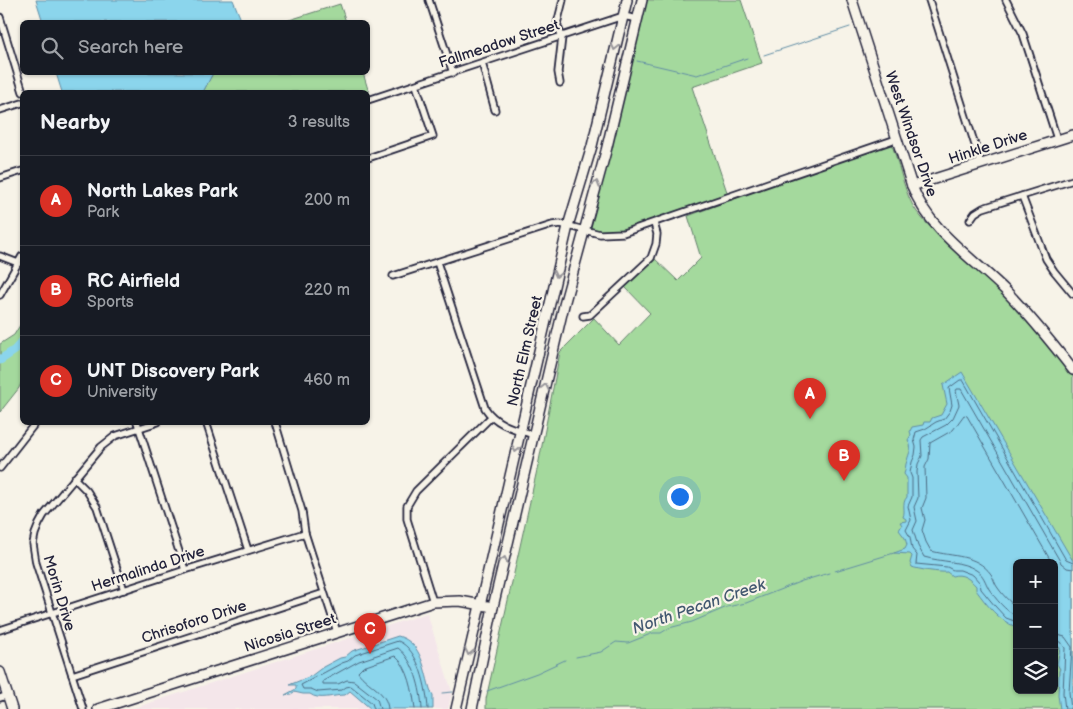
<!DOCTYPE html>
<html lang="en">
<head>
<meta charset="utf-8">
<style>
  :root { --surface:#171b24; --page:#20242c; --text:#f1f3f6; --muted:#9ea1a6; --line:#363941; --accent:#d93025 }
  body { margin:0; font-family:"Balsamiq Sans",sans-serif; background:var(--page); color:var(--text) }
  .controls { position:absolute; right:15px; bottom:15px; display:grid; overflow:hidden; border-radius:8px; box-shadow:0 1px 4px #0004 }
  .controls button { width:45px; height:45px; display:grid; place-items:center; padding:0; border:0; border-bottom:1px solid var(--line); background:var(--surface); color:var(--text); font:25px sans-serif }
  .you { position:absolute; left:679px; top:496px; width:18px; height:18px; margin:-12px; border:4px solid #fff; border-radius:50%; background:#1a73e8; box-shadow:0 0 0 8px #1a73e833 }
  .badge { display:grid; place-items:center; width:32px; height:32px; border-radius:50%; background:var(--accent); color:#fff; font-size:16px; font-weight:700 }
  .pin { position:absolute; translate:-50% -41px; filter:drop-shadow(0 1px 2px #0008) }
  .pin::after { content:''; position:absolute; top:26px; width:18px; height:15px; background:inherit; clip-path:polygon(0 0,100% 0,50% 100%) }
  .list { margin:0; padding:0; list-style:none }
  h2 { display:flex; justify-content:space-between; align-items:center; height:65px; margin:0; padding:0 20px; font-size:21px }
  h2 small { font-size:16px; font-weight:400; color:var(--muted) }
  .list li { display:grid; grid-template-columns:32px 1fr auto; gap:15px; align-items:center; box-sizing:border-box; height:90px; padding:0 20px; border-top:1px solid var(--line) }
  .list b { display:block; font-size:19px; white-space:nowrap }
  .list p { margin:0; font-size:16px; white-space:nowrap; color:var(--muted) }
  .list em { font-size:16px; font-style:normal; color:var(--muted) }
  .icon { flex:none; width:28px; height:28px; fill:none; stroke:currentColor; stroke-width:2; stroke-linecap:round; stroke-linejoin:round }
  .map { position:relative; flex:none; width:1073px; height:709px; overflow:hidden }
  .search { position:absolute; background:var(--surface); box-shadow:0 1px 4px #0004; left:20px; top:20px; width:350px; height:55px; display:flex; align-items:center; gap:12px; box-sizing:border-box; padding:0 18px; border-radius:8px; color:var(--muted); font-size:19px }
  .panel { position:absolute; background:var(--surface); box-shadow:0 1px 4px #0004; left:20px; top:90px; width:350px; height:335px; border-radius:8px }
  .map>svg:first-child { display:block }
  .built { fill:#f4e6ea }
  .green { fill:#a4d99d; stroke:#637e6c; fill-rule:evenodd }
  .water { fill:#8bd5ec; stroke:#618da5 }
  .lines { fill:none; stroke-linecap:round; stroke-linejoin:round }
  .shore { stroke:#4c6a82; stroke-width:1 }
  .stream { stroke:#618da5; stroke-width:1 }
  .river { stroke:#8bd5ec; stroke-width:9 }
  .street-casing { stroke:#22223b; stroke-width:9 }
  .secondary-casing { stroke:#22223b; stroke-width:12 }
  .primary-casing { stroke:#22223b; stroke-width:12 }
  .street { stroke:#f7f3e8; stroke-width:5.5 }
  .secondary { stroke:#f7f3e8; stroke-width:9 }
  .primary { stroke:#f7f3e8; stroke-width:9 }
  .oneway { stroke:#97959a }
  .labels { text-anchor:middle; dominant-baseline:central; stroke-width:4.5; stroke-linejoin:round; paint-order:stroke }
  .street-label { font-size:15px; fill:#22223b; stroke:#f7f3e8 }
  .water-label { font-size:16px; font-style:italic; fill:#425870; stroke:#f7f3e8 }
</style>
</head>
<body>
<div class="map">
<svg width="1073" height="709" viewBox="0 0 1073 709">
  <rect width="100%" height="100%" fill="#f7f3e8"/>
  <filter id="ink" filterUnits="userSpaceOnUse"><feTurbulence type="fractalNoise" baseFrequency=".02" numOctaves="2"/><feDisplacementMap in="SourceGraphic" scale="10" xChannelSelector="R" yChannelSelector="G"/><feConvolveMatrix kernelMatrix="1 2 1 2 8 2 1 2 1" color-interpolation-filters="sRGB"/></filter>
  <g filter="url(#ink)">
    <path class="built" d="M427 613 452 692 448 709H131Z"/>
    <g class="green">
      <path d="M645 0H741L762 63 692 87 728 195 626 230 606 233 592 230 589 226Z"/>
      <path d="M340 4 346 22H283Z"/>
      <path d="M363 73 370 96 368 97V92H203L213 73Z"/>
      <path d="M889 141 893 148C900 167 905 196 917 212 935 236 961 252 982 272 1016 305 1045 340 1073 377V709H486V699L539 461 560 352 594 318 619 345 650 313 625 287 654 258 678 281 701 258 688 216ZM1017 563H1054V690H1017Z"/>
      <path d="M22 322V381L19 388 0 412V344L14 335Z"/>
    </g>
    <g class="water">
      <path d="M36 0H233L242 22H43Z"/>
      <path d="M56 73V72L213 73 203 92H62Z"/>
      <path d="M962 372 1073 561V705L1069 709H1060L1058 695 1059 671 1060 669 1057 664 1060 648 1058 646 1054 645V563H1017L1016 627C998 620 987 605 976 590V586C969 578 962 573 952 576L947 572C941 573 916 569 912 567L910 563 912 556 910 554 894 553 905 549 907 545 905 538 899 530 902 525 900 522 906 521V519L903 517C906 510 901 504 907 497V478L904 474C906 469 905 465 907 461 909 452 913 449 908 440L911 435 910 431 912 427 923 425 924 422H930L932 418 941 415 947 404 943 385Z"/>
      <path d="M398 636C423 643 424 671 431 692L433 695V709H371L350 691 345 695C334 695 319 701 310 694H303L294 692 291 694 285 695 296 689V685H289L311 676 323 667 340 658 345 657 352 651Z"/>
    </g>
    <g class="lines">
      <g class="shore">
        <path d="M1017 607C1009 602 1001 593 996 585 994 581 993 577 991 574 976 554 953 557 931 551L926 542 922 530 925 520 922 508 926 498 925 467 929 459 930 443 953 430 964 415 967 416 1052 563"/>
        <path d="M1017 616C1005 611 996 599 989 589 985 582 984 575 976 570 963 561 941 562 924 557L918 546 913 530 917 521 914 507 918 498 917 472 918 464 922 456 921 440 923 437 946 425 953 418 959 405 956 391 957 389H961L1061 563 1067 568 1073 569"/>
        <path d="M1017 622 1006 618 995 606 981 589 980 583 973 575 960 570H953L947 567 916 564 917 555 912 549 910 537 906 530 911 520 908 506 912 497V478L910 473 912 462 915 455 916 447 914 440 916 432 925 429 936 422 944 419 950 411 952 405 949 388 960 380H963L1066 560 1073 563"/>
        <path d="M1054 634 1065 637 1072 647 1069 692 1071 709"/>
        <path d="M1054 640 1061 642 1065 648 1063 693 1065 709"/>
        <path d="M374 709 372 703 351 686 346 687 342 690 318 692 311 689H303L301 685 342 663 348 661 355 655 398 641C419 649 427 689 428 709"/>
        <path d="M380 709 377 699 354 681 347 680 338 684H323V681L359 661 398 648C414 660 421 689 422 709"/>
        <path d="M388 709C387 691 367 685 358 672L363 667 395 656C409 667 413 692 415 709"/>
      </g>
      <g class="stream">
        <path d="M764 55 850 27"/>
        <path d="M637 61 697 75 747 58"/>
        <path d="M835 571 894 553"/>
        <path d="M576 657 601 652 616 642 628 643 653 633H661L669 628 692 622 727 607 746 603 802 581 829 573"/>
        <path d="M487 691 537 673 565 660"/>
        <path d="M442 693 453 692"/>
      </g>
      <path class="river" d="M0 360 15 350 22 342"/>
      <defs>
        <g id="street">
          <path d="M429 0 453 73"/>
          <path d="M929 0 981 164"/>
          <path d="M1006 0 1023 34 1057 139"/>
          <path d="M0 17 23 92"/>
          <path d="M482 63 495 110"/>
          <path d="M560 83 558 72 562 37 557 24 563 0"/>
          <path d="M368 100 623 16 638 19"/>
          <path d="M0 110 22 103"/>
          <path d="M368 158 433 136 416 85"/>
          <path d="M0 178 22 171"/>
          <path d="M1022 196 1046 259 1054 271 1073 294"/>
          <path d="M970 220 975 213 983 208 1073 180"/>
          <path d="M0 256 18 263"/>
          <path d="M437 262 485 408C496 425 515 429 534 435"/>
          <path d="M393 276 552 225 561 224 600 234 623 233 896 139"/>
          <path d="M0 295 22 256"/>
          <path d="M583 316 590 315 651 258 656 244 657 234 654 223"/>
          <path d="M137 422 185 570"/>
          <path d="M206 422 248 550"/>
          <path d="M275 422 302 511 305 533 337 632"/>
          <path d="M0 468 36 422"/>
          <path d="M74 478 87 491 97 507 124 590"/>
          <path d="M433 602 407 519V506L416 491 491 417"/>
          <path d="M0 630 185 570 305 533"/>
          <path d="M72 675 324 593"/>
          <path d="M0 698 8 695"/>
          <path d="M83 709 36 563 33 544 35 534 39 524 44 515 101 447 115 436 158 422"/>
        </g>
        <g id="secondary">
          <path d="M852 0 912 186C929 231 973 258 1006 291 1030 316 1052 343 1073 370"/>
          <path d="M912 186 1073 135"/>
          <path d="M0 672 12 709"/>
          <path d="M98 709 433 602 460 601 493 607"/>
        </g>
        <g id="primary">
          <path d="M456 709 568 226 592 146 627 0"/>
          <path d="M472 709 493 607 564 305 606 151 642 0"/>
        </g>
      </defs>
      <use href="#street" class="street-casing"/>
      <use href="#secondary" class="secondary-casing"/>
      <use href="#primary" class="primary-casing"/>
      <use href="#street" class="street"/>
      <use href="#secondary" class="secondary"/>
      <use href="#primary" class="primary"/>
    </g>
    <defs><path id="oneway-chevron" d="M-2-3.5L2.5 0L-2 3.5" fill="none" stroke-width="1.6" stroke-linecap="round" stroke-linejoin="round" transform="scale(1.25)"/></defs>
    <g class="oneway">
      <use href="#oneway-chevron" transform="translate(615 47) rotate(103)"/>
      <use href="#oneway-chevron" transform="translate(596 184) rotate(-74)"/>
      <use href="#oneway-chevron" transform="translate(557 274) rotate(103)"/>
      <use href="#oneway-chevron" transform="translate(545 387) rotate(-77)"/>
      <use href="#oneway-chevron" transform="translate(516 449) rotate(102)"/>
      <use href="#oneway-chevron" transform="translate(504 560) rotate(-76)"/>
      <use href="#oneway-chevron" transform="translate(469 652) rotate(103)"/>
    </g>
  </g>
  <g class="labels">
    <g class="street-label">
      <text transform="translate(499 44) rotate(-18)">Fallmeadow Street</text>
      <text transform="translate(911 134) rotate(71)">West Windsor Drive</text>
      <text transform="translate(988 147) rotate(-18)">Hinkle Drive</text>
      <text transform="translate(525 351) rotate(-77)">North Elm Street</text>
      <text transform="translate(148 569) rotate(-18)">Hermalinda Drive</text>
      <text transform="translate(59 593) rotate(73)">Morin Drive</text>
      <text transform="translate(194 622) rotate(-18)">Chrisoforo Drive</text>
      <text transform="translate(290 633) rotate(-18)">Nicosia Street</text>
    </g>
    <g class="water-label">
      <text transform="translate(699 607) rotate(-19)">North Pecan Creek</text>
    </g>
  </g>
</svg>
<div class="controls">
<button>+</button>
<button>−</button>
<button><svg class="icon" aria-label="layers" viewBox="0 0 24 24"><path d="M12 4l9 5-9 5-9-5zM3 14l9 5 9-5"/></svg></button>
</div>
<div class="you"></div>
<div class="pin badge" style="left:810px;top:419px">A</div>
<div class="pin badge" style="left:844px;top:481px">B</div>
<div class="pin badge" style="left:370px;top:654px">C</div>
<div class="search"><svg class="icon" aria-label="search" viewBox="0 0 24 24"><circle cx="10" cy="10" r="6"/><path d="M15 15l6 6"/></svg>Search here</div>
<section class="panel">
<h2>Nearby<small>3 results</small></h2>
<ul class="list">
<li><span class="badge">A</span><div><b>North Lakes Park</b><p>Park</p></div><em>200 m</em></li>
<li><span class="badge">B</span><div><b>RC Airfield</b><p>Sports</p></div><em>220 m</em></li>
<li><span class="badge">C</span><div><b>UNT Discovery Park</b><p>University</p></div><em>460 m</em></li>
</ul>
</section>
</div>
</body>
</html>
